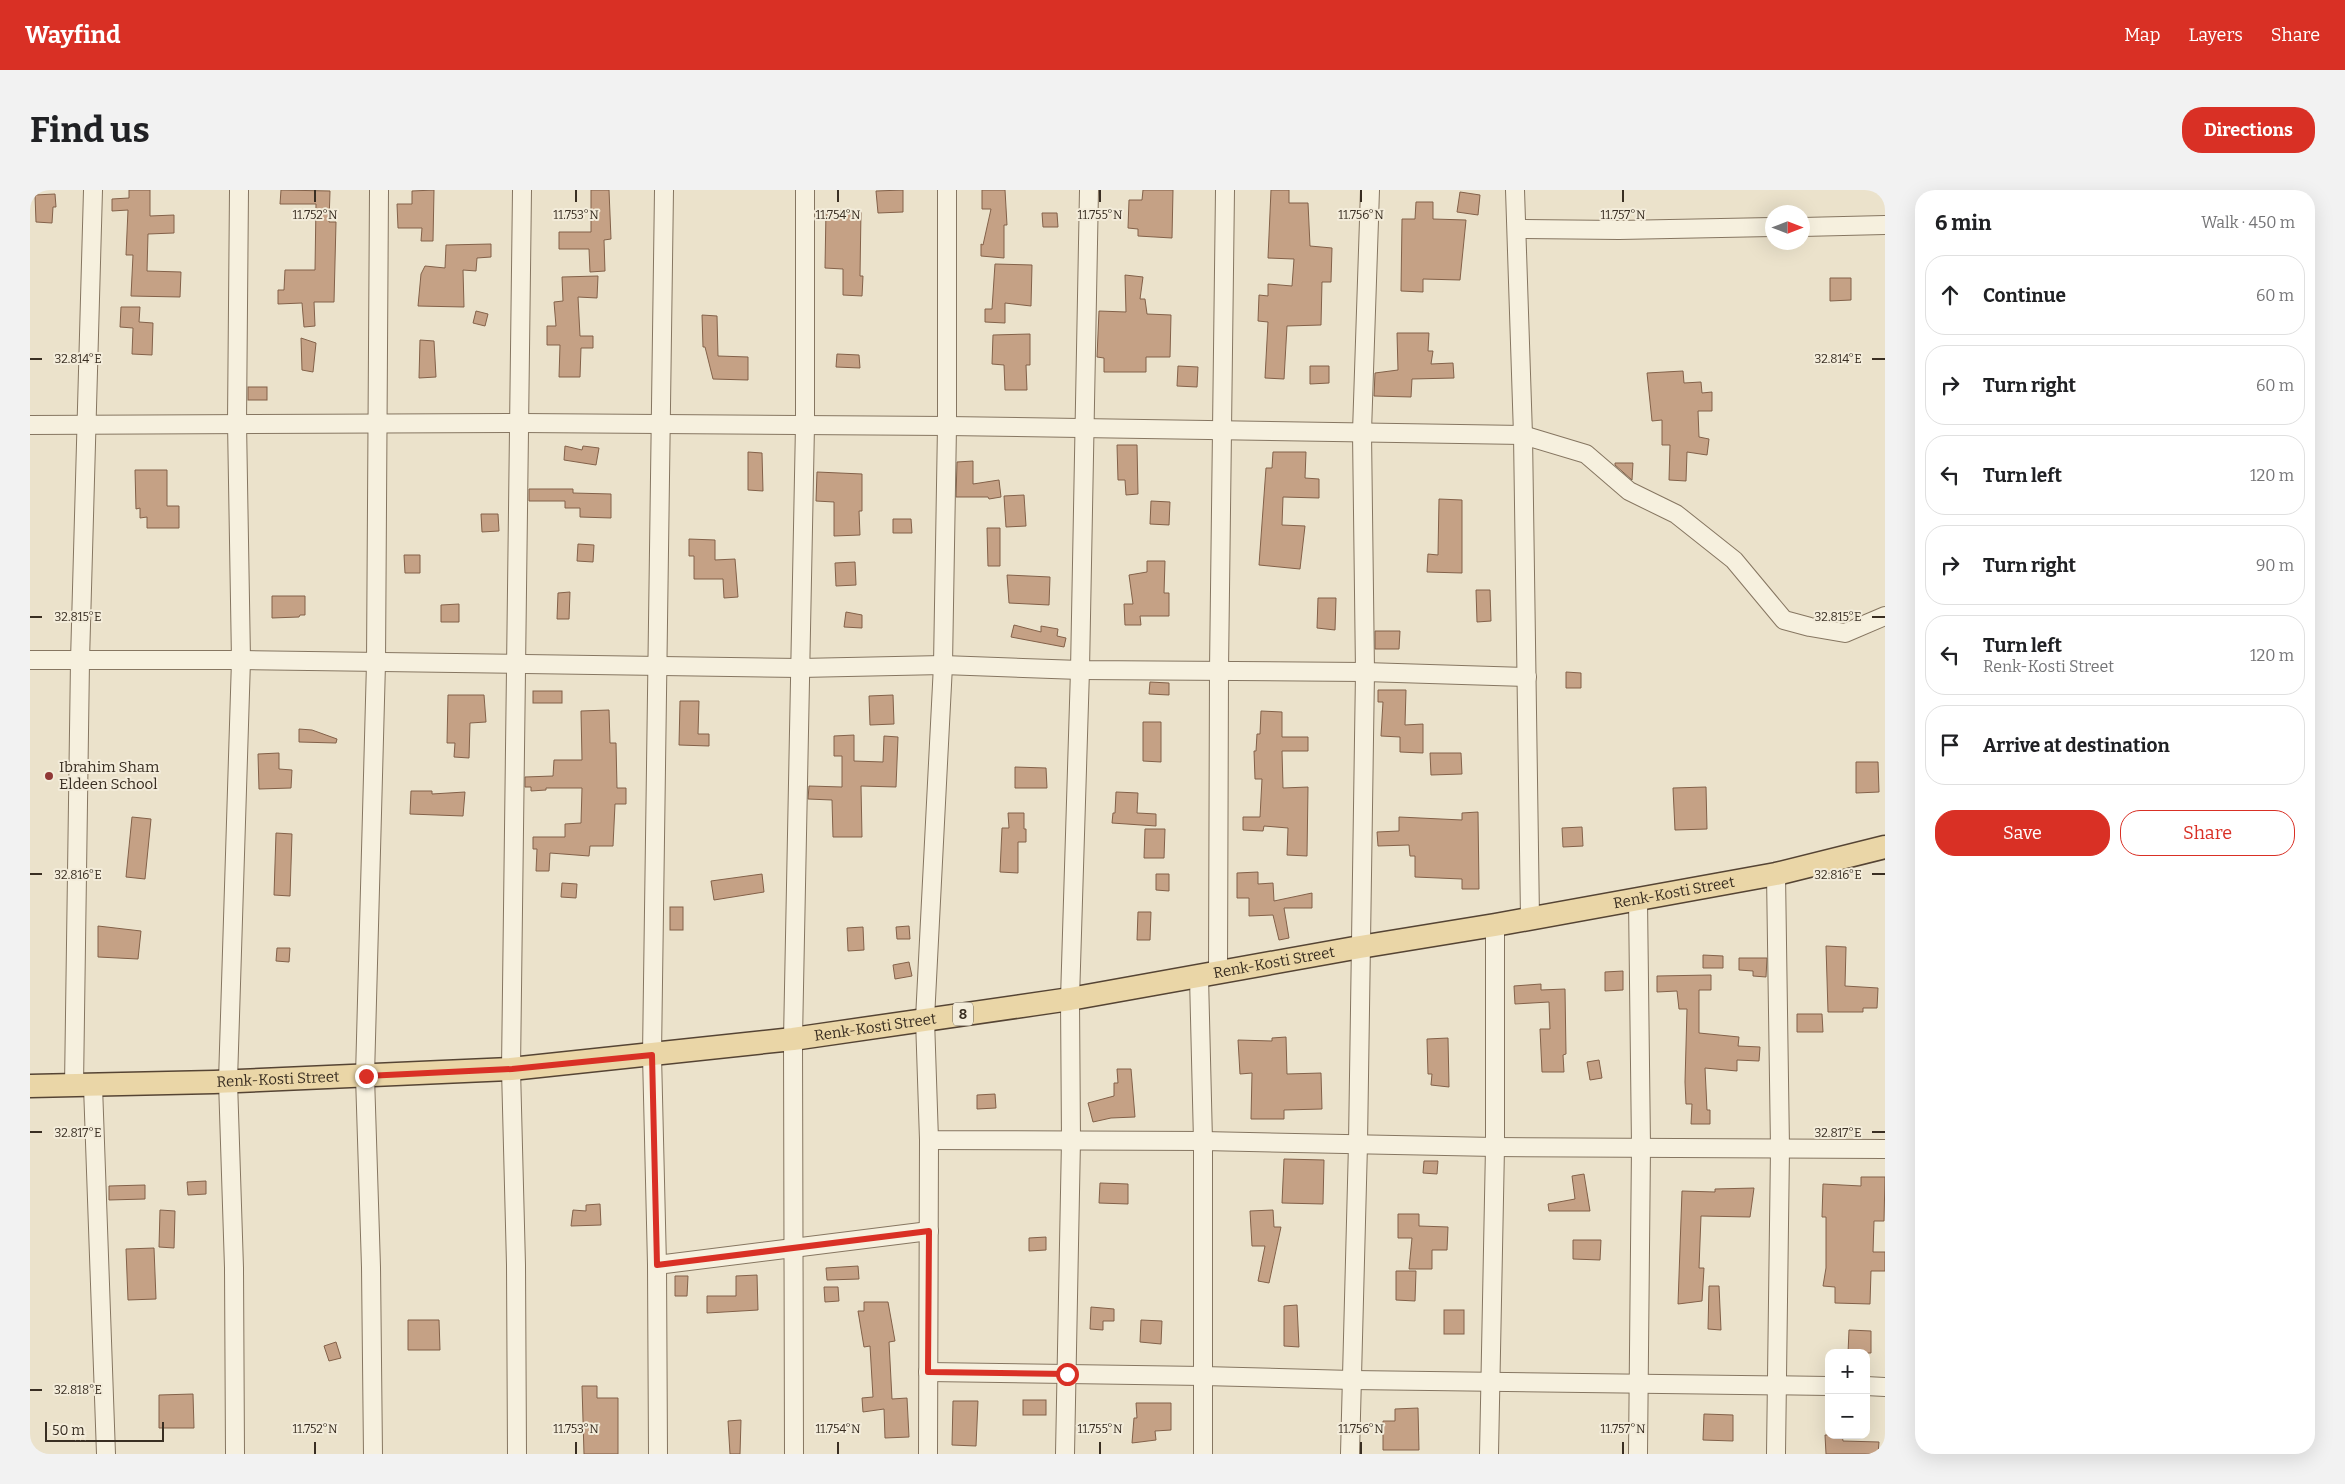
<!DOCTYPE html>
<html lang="en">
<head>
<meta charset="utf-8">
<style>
  :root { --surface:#fff; --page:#f2f2f2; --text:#202124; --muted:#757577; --line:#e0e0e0; --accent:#d93025 }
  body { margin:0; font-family:Bitter,serif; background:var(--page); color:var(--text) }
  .controls { position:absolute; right:15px; bottom:15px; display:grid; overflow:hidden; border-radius:10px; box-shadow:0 5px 20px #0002 }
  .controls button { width:45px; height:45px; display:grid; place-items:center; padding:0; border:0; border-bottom:1px solid var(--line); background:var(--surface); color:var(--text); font:25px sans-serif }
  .compass { position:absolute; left:1735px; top:15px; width:45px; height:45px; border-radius:50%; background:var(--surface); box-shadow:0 5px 20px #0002; rotate:90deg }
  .scale { position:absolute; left:15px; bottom:12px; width:119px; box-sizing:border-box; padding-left:5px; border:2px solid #392e22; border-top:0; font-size:14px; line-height:18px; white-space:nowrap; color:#392e22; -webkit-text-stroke:4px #f3ecda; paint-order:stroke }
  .stop { position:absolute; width:15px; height:15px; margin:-11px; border:4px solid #d93025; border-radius:50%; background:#fff }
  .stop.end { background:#d93025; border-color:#fff; box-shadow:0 1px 5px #0008 }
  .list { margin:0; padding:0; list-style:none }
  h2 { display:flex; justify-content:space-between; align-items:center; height:65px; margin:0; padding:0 20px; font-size:21px }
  h2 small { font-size:16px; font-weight:400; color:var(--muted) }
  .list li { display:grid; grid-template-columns:32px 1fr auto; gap:15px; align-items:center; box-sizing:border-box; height:80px; margin:0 10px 10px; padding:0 10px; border:1px solid var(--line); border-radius:20px }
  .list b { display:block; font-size:19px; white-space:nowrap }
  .list p { margin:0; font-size:16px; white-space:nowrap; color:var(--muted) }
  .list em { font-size:16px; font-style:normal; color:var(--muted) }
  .actions { display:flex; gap:10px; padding:15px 20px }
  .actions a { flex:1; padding:11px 0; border:1px solid var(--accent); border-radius:20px; text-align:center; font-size:18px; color:var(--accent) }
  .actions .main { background:var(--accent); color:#fff }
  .icon { flex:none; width:28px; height:28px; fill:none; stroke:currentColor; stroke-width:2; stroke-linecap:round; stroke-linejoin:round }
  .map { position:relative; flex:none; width:1855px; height:1264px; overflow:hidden; border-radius:20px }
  header { display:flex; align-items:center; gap:30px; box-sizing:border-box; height:70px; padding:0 25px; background:var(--accent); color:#fff }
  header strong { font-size:24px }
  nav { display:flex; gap:28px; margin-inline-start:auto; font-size:18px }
  .intro { display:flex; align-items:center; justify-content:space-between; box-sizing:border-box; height:120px; padding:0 30px }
  h1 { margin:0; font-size:35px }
  .button { padding:12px 22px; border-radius:20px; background:var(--accent); color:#fff; font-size:18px; font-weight:700 }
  main { display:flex; gap:30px; padding:0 30px }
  aside { flex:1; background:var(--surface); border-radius:20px; box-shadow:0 5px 20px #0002 }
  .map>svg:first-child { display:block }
  .building { fill:#c5a185; stroke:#836149 }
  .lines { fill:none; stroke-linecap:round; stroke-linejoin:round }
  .minor-casing { stroke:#867661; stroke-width:20 }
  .major-casing { stroke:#554434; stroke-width:25 }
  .minor { stroke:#f6f0de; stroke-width:18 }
  .major { stroke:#ead6a7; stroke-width:22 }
  .route { stroke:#d93025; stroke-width:6 }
  .ticks { fill:none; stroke:#392e22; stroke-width:2 }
  .poi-dot { fill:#903836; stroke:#f3ecda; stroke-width:2 }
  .labels { text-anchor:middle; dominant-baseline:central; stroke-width:4; stroke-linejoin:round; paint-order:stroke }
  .shield { fill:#f3ecda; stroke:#716759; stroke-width:1 }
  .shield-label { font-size:14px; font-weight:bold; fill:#392e22 }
  .poi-label { font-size:15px; fill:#392e22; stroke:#f3ecda; text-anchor:start }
  .street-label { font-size:15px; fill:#392e22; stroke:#f3ecda }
  .ticks-label { font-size:12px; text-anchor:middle; fill:#392e22; stroke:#f3ecda; stroke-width:4; stroke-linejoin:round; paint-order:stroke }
</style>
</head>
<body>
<header>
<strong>Wayfind</strong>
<nav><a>Map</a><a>Layers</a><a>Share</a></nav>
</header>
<div class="intro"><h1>Find us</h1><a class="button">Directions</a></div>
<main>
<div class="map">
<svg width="1855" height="1264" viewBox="0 0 1855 1264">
  <rect width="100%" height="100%" fill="#ebe2cb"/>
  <g class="building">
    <path d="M99 0H120V26L144 25V43L118 44 117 81 151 82 150 107 101 106 103 65H96L98 20 82 21V9L99 8Z"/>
    <path d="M251 0 300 1 299 32H306L304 112H284L285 136 274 137 272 113 248 114V100H254L255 80H285L286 14H250Z"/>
    <path d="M404 0 403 51H391L392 38H368L367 14H382V1Z"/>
    <path d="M561 0H579L581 49 574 50 575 81 560 82 559 59H529V42H561Z"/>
    <path d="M873 0V22L848 23 846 1Z"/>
    <path d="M952 0H975L977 35H974V68L951 66V54L953 55 961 19H952Z"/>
    <path d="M1113 0H1143L1142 48 1108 46V39L1098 38 1099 10H1112Z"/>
    <path d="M1241 0H1259V13H1278L1280 56 1302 58 1301 92H1292L1291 135 1257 136 1254 189 1235 188 1238 132 1228 131 1229 105 1238 106V94L1262 96 1264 69 1238 68Z"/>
    <path d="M1430 2 1450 5 1448 25 1427 22Z"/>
    <path d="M25 4 26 17H23L22 33 6 32 5 5Z"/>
    <path d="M1386 12H1403V29L1436 30 1430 90 1393 89V102L1371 101 1372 29H1385Z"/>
    <path d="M796 20 831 21 830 86H833L832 106 813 105V79L795 78Z"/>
    <path d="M1012 23H1027L1028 37H1013Z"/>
    <path d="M461 54V67L447 68 446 81 433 80 434 117 388 116 391 84 395 76 415 78 416 55Z"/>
    <path d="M965 74 1002 75 1001 116 975 113V133L955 132V119H962Z"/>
    <path d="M1095 85 1113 87 1110 109H1115L1117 124 1141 125 1140 167H1116V182H1074V168L1067 167 1069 121 1096 122Z"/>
    <path d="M568 86 567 108 548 107 550 146H563V158H551L550 187H529L530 155H517V136H526L524 112 533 111 532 87Z"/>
    <path d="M1800 88H1821V110L1800 111Z"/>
    <path d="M91 117H110L109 132 123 133 122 165 102 164 103 138 90 137Z"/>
    <path d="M446 121 458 124 455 136 443 133Z"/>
    <path d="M672 125 687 126 688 166 718 167V190L683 189 675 157H673Z"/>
    <path d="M1367 143H1399L1398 161H1403L1401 174 1423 173 1424 188 1382 189 1381 207 1344 206 1345 183 1368 180Z"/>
    <path d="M1000 144V175H996L997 200H975L974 175 962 174 963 145Z"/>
    <path d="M271 148 286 153 283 182 272 180Z"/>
    <path d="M390 150 404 151 406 187 389 188Z"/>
    <path d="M807 164 829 165 830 178 806 177Z"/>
    <path d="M1148 176 1168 177 1167 197 1147 196Z"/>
    <path d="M1280 176H1299V193L1280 194Z"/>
    <path d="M1653 181 1654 193 1671 192 1672 203 1682 202V221H1668L1669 247 1679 249 1677 265 1657 262 1656 291 1639 290 1640 255H1632V230L1622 231 1617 183Z"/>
    <rect x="218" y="197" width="19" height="13"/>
    <path d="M1087 255H1107L1108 304 1096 305 1095 290H1088Z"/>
    <path d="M535 256 552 260 553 256 569 258 566 275 534 270Z"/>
    <path d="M718 262 732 263 733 301 718 300Z"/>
    <path d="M1243 262H1276L1275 288 1289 289V308L1253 307 1252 335 1275 336 1270 379 1229 375 1236 278H1242Z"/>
    <path d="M943 271V294L969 290 971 307 959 309 958 307H926L927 272Z"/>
    <path d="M1585 273H1603L1602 290 1585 275Z"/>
    <path d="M105 280H137V316H149V338H117V327L110 328V318L106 319Z"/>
    <path d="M787 282 832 284V321H829L830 345 804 346V312L786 311Z"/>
    <path d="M499 299H543V303L581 304V328L550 327V318H535V311H499Z"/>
    <path d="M994 305 996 336 976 337 974 306Z"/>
    <path d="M1409 309 1432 310V383L1397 382 1398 364 1408 365Z"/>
    <path d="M1121 311 1140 312 1139 335 1120 334Z"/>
    <path d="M451 324H468L469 341 452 342Z"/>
    <path d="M863 329H881L882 343H863Z"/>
    <path d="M957 338H970V376H958Z"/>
    <path d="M659 349 685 350V370L705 369 708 407 694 408 693 389H664V366H659Z"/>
    <path d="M548 354 564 355 563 372 547 371Z"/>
    <path d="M374 365H390V383H375Z"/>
    <path d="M1117 371H1135L1134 403H1139V426H1110L1111 435H1095L1094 414H1103L1099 385 1117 382Z"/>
    <path d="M825 372 826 395 806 396 805 373Z"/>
    <path d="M977 385 1020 387 1019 415 979 413Z"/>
    <path d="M1446 400H1460L1461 431 1447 432Z"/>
    <path d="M540 402 539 429H527L528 403Z"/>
    <path d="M242 406H275V425H270L269 427 242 428Z"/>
    <path d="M1288 408H1306L1305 440 1287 438Z"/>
    <path d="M429 414V432H411V415Z"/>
    <path d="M816 422 832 425V438L814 437Z"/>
    <path d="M984 435 1011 442V436L1028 439 1027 446 1036 448 1034 457 981 447Z"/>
    <path d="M1345 441H1370L1369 459H1345Z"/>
    <path d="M1536 482 1551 483V498H1536Z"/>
    <path d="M1120 492 1139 493V505L1119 504Z"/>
    <path d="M1348 500H1376L1375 535 1393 534V563L1370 562V547L1351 546 1353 512H1348Z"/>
    <rect x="503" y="501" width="29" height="12"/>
    <path d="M418 505H454L456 532 440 533 439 568 424 567 425 553H417Z"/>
    <path d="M863 505 864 534 840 535 839 506Z"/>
    <path d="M650 511H669L668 544H679V556L649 555Z"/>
    <path d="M579 520 580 553H586L587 598H596V614H585L583 656H560L559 666 520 663 519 681H506L507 659H503V647H535V634L551 633 552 598H516V600L501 601V597H495V587L523 586 524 570H552L551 521Z"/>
    <path d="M1231 521 1252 522V547H1278V561H1252L1253 598 1278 597 1277 666 1257 665 1258 638 1234 636 1233 641 1213 640V627H1230L1232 589H1225L1224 561H1226L1227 544H1230Z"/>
    <path d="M1113 532H1131V572L1113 571Z"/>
    <path d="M269 539 282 540 307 549 306 553 269 552Z"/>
    <path d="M824 545V571L853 572 854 546 868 547 866 597 831 596 832 647H803L802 610 778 609 779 596 812 597V566H804V546Z"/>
    <path d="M249 563V579L262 580 261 598 229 599 228 564Z"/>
    <path d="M1400 563H1431L1432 584 1401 585Z"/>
    <path d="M1826 572H1848L1849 602 1826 603Z"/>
    <path d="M985 577 1016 578 1017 598H985Z"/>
    <path d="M1676 597 1677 639 1645 640 1643 598Z"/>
    <path d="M381 601H402V604L435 602 433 626 380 624Z"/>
    <path d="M1086 602 1108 603 1107 623 1126 624V636L1082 633 1083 623H1085Z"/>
    <path d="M1448 622 1449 699H1432V689L1385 687V666H1380L1379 655 1348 656 1347 642 1369 641V627L1432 630V623Z"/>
    <path d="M978 623H994V639H996V652H988V683L970 682 972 638H979Z"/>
    <path d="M102 627 121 629 115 689 96 687Z"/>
    <path d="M1552 637 1553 656 1533 657 1532 638Z"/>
    <path d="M1115 639H1135L1134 668H1114Z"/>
    <path d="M246 643 262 644 260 706 244 705Z"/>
    <path d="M1228 682V694L1243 693 1244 711 1282 703V718H1254L1259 748 1249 750 1243 725 1219 726V708H1207V683Z"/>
    <path d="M732 684 734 702 684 710 681 691Z"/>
    <path d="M1126 684H1139V701L1126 700Z"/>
    <path d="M532 693 547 694 546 708 531 707Z"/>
    <rect x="640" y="717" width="13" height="23"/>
    <path d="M1108 722H1121L1120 750H1107Z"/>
    <path d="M68 736 111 741 108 769 68 767Z"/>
    <path d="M879 736 880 749H867L866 737Z"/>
    <path d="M833 737 834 760 818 761 817 738Z"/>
    <path d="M1796 756 1816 757 1815 796 1848 798 1847 818H1833V822H1798Z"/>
    <path d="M247 758H260L259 772 246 771Z"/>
    <path d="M1673 765 1693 766V778H1673Z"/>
    <path d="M1709 768H1737L1736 787 1723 786V781L1709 780Z"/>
    <path d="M879 772 882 786 865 789 863 775Z"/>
    <path d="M1593 781V800L1575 801V782Z"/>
    <path d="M1681 785V800H1669V843L1709 847 1708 856 1730 857 1729 871 1707 870V881L1675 878 1677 920H1680V934H1661L1662 914H1656L1655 892 1657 819H1649L1647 801 1627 802V786Z"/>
    <path d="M1511 794V800L1535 799 1536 864 1533 865 1534 882H1512L1510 839H1520L1519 812 1485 814 1484 796Z"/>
    <path d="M1767 824H1792L1793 842H1767Z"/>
    <path d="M1256 847 1257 884 1291 883 1292 919 1254 920V929H1221L1222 883 1210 884 1208 850 1242 851V848Z"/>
    <path d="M1418 848 1419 897 1401 895 1402 884H1398L1397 849Z"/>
    <path d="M1569 870 1572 888 1560 890 1557 872Z"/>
    <path d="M1087 879H1101L1105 927 1081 928 1063 932 1058 913 1084 906V893H1088Z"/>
    <path d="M965 904 966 918 947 919V905Z"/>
    <path d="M1254 969 1294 970 1293 1014 1252 1013Z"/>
    <path d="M1394 971H1408L1407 984 1393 983Z"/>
    <path d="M1554 984 1560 1021H1519L1518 1014 1545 1009 1542 986Z"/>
    <path d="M1831 987H1855L1854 1031H1844L1843 1062H1855V1081H1841L1840 1114 1805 1113V1097L1793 1096 1796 1078V1027H1792L1793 994 1831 996Z"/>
    <path d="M176 991V1004L158 1005 157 992Z"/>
    <path d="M1070 993 1098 994V1014L1069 1013Z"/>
    <path d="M115 995V1009L79 1010V996Z"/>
    <path d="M1724 998 1720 1027 1671 1026 1669 1078H1674L1672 1111 1648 1114 1652 1001 1685 1002V999Z"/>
    <path d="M570 1014 571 1035 541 1036 543 1020 556 1021V1015Z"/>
    <path d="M130 1020 145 1021 144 1058 129 1057Z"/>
    <path d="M1243 1020 1244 1037H1251L1239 1093 1228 1091 1235 1056H1222L1220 1021Z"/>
    <path d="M1368 1024H1389V1036L1418 1037 1417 1060H1402V1079H1379L1382 1048H1368Z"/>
    <path d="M1016 1047V1060L999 1061V1048Z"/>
    <path d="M1543 1050H1571L1570 1070 1543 1069Z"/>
    <path d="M124 1058 126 1109 98 1110 96 1059Z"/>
    <path d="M828 1076 829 1089 797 1090 796 1078Z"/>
    <path d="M1366 1081H1386L1385 1111 1366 1110Z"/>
    <path d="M727 1085 728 1120 677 1123V1106H706V1086Z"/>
    <path d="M645 1086H658L657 1106H645Z"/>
    <path d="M1679 1096H1689L1691 1140 1678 1139Z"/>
    <path d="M794 1097H808L809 1111 795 1112Z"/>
    <path d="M834 1112H858L865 1151 859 1152 862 1209 877 1208 879 1247 855 1248 854 1219 833 1222 832 1208 843 1207 840 1156 834 1157 828 1121H834Z"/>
    <path d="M1267 1115 1269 1157 1254 1156V1116Z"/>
    <path d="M1061 1117 1084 1119V1131H1073V1140L1060 1139Z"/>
    <rect x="1414" y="1120" width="20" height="24"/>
    <path d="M378 1130H409L410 1160H378Z"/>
    <path d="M1111 1130 1132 1131 1131 1154 1110 1152Z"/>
    <path d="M1819 1140 1841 1141V1163H1818Z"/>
    <path d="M306 1152 311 1168 299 1171 294 1156Z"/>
    <path d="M552 1196H567V1208H588V1264H554Z"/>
    <path d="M163 1204 164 1238H129V1205Z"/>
    <rect x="993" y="1210" width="23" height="15"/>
    <path d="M923 1211H948L946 1256 922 1255Z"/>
    <path d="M1106 1213H1141V1240L1125 1241 1126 1250 1102 1253 1104 1228H1107Z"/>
    <path d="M1388 1218 1389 1260H1353V1231H1365V1219Z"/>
    <path d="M1674 1224 1703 1225V1251L1673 1250Z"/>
    <path d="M711 1230 710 1264H700L698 1231Z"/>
    <path d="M1795 1245H1812L1813 1251 1849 1252 1848 1264H1796Z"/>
  </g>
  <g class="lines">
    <defs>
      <g id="minor">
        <path d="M917 0V236L913 475 895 829 899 950 1173 951 1465 957 1855 959"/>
        <path d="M1485 0 1493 245 1500 728"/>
        <path d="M1772 37 1855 35"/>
        <path d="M1487 39 1589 40 1742 37"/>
        <path d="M0 235 491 233 917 236 1493 245 1556 264 1599 301 1646 324 1704 370 1754 430 1780 437 1815 443 1855 426"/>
        <path d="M0 470H211L770 478 913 475 1050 480 1335 482 1497 487"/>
        <path d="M1746 684 1750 958 1746 1264"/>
        <path d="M1188 783 1189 480 1195 0"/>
        <path d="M1169 787 1173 951V1264"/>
        <path d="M44 896 50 471 63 0"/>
        <path d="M63 896 76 1264"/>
        <path d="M627 1075 899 1041"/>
        <path d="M898 1182 1173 1186 1322 1190 1799 1196"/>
        <path d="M1836 1196 1855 1197"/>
        <path d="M205 1264 204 1078 198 891 211 470 207 232 209 0"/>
        <path d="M343 1264 341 1077 335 886 346 473 349 0"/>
        <path d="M487 1264 486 1075 481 879 492 0"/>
        <path d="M628 1264 627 1075 622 865 634 0"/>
        <path d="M764 1264 763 849 775 235V0"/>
        <path d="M898 1264 899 950"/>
        <path d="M1035 1264 1041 950 1040 809 1050 480 1059 0"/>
        <path d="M1320 1264 1328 954 1335 482 1332 242 1340 0"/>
        <path d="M1459 1264 1465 957V735"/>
        <path d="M1608 1264 1611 956 1608 710"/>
      </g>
      <g id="major">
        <path id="s1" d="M0 896 184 892 481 879 763 849 1040 809 1330 757 1465 735 1746 684 1855 657"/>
      </g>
    </defs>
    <use href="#minor" class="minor-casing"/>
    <use href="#major" class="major-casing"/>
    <use href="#minor" class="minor"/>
    <use href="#major" class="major"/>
  </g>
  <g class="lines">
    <path class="route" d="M336 886 482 879 622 865 627 1075 899 1041 898 1182 1037 1184"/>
  </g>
  <path class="ticks" d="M285 0V12M546 0V12M808 0V12M1070 0V12M1331 0V12M1593 0V12M0 169H12M1842 169H1855M0 427H12M1842 427H1855M0 684H12M1842 684H1855M0 942H12M1842 942H1855M0 1200H12M285 1252V1264M546 1252V1264M808 1252V1264M1070 1252V1264M1331 1252V1264M1593 1252V1264"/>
  <circle class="poi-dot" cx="19" cy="586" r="5"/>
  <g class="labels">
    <rect class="shield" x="923" y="812.5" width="20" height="23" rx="4"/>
    <g class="shield-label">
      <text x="933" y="824">8</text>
    </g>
    <g class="poi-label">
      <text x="29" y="577">Ibrahim Sham<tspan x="29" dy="17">Eldeen School</tspan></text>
    </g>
    <g class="street-label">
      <text stroke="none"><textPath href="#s1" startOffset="1658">Renk-Kosti Street</textPath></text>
      <text stroke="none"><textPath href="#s1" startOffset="1252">Renk-Kosti Street</textPath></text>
      <text stroke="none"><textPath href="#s1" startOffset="848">Renk-Kosti Street</textPath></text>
      <text stroke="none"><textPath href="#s1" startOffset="248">Renk-Kosti Street</textPath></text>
    </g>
  </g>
  <g class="ticks-label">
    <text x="285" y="29">11.752°N</text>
    <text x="546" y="29">11.753°N</text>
    <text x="808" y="29">11.754°N</text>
    <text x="1070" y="29">11.755°N</text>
    <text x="1331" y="29">11.756°N</text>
    <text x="1593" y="29">11.757°N</text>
    <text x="1808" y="173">32.814°E</text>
    <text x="48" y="173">32.814°E</text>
    <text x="1808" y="431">32.815°E</text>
    <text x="48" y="431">32.815°E</text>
    <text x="1808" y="689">32.816°E</text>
    <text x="48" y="689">32.816°E</text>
    <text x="1808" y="947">32.817°E</text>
    <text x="48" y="947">32.817°E</text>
    <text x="48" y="1204">32.818°E</text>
    <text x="285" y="1243">11.752°N</text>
    <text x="546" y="1243">11.753°N</text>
    <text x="808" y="1243">11.754°N</text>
    <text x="1070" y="1243">11.755°N</text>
    <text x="1331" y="1243">11.756°N</text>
    <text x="1593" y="1243">11.757°N</text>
  </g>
</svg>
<div class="controls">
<button>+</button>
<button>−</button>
</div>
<svg class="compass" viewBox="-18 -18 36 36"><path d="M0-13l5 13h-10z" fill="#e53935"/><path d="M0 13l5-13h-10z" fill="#757577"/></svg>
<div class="scale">50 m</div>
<div class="stop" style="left:1037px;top:1184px"></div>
<div class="stop end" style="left:336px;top:886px"></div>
</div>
<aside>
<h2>6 min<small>Walk · 450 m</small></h2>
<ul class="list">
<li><svg class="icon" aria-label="ahead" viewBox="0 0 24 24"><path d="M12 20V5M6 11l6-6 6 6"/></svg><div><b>Continue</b></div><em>60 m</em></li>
<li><svg class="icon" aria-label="right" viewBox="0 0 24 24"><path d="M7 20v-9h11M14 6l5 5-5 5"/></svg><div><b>Turn right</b></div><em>60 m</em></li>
<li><svg class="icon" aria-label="left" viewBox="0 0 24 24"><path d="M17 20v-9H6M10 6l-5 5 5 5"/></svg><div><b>Turn left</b></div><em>120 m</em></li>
<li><svg class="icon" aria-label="right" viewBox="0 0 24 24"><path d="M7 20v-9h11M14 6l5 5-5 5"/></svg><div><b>Turn right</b></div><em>90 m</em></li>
<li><svg class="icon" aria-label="left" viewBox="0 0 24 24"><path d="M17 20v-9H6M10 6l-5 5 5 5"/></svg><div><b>Turn left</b><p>Renk-Kosti Street</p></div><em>120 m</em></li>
<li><svg class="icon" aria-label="arrive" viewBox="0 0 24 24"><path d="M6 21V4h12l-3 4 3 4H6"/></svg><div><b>Arrive at destination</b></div></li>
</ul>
<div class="actions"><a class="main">Save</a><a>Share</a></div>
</aside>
</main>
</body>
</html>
